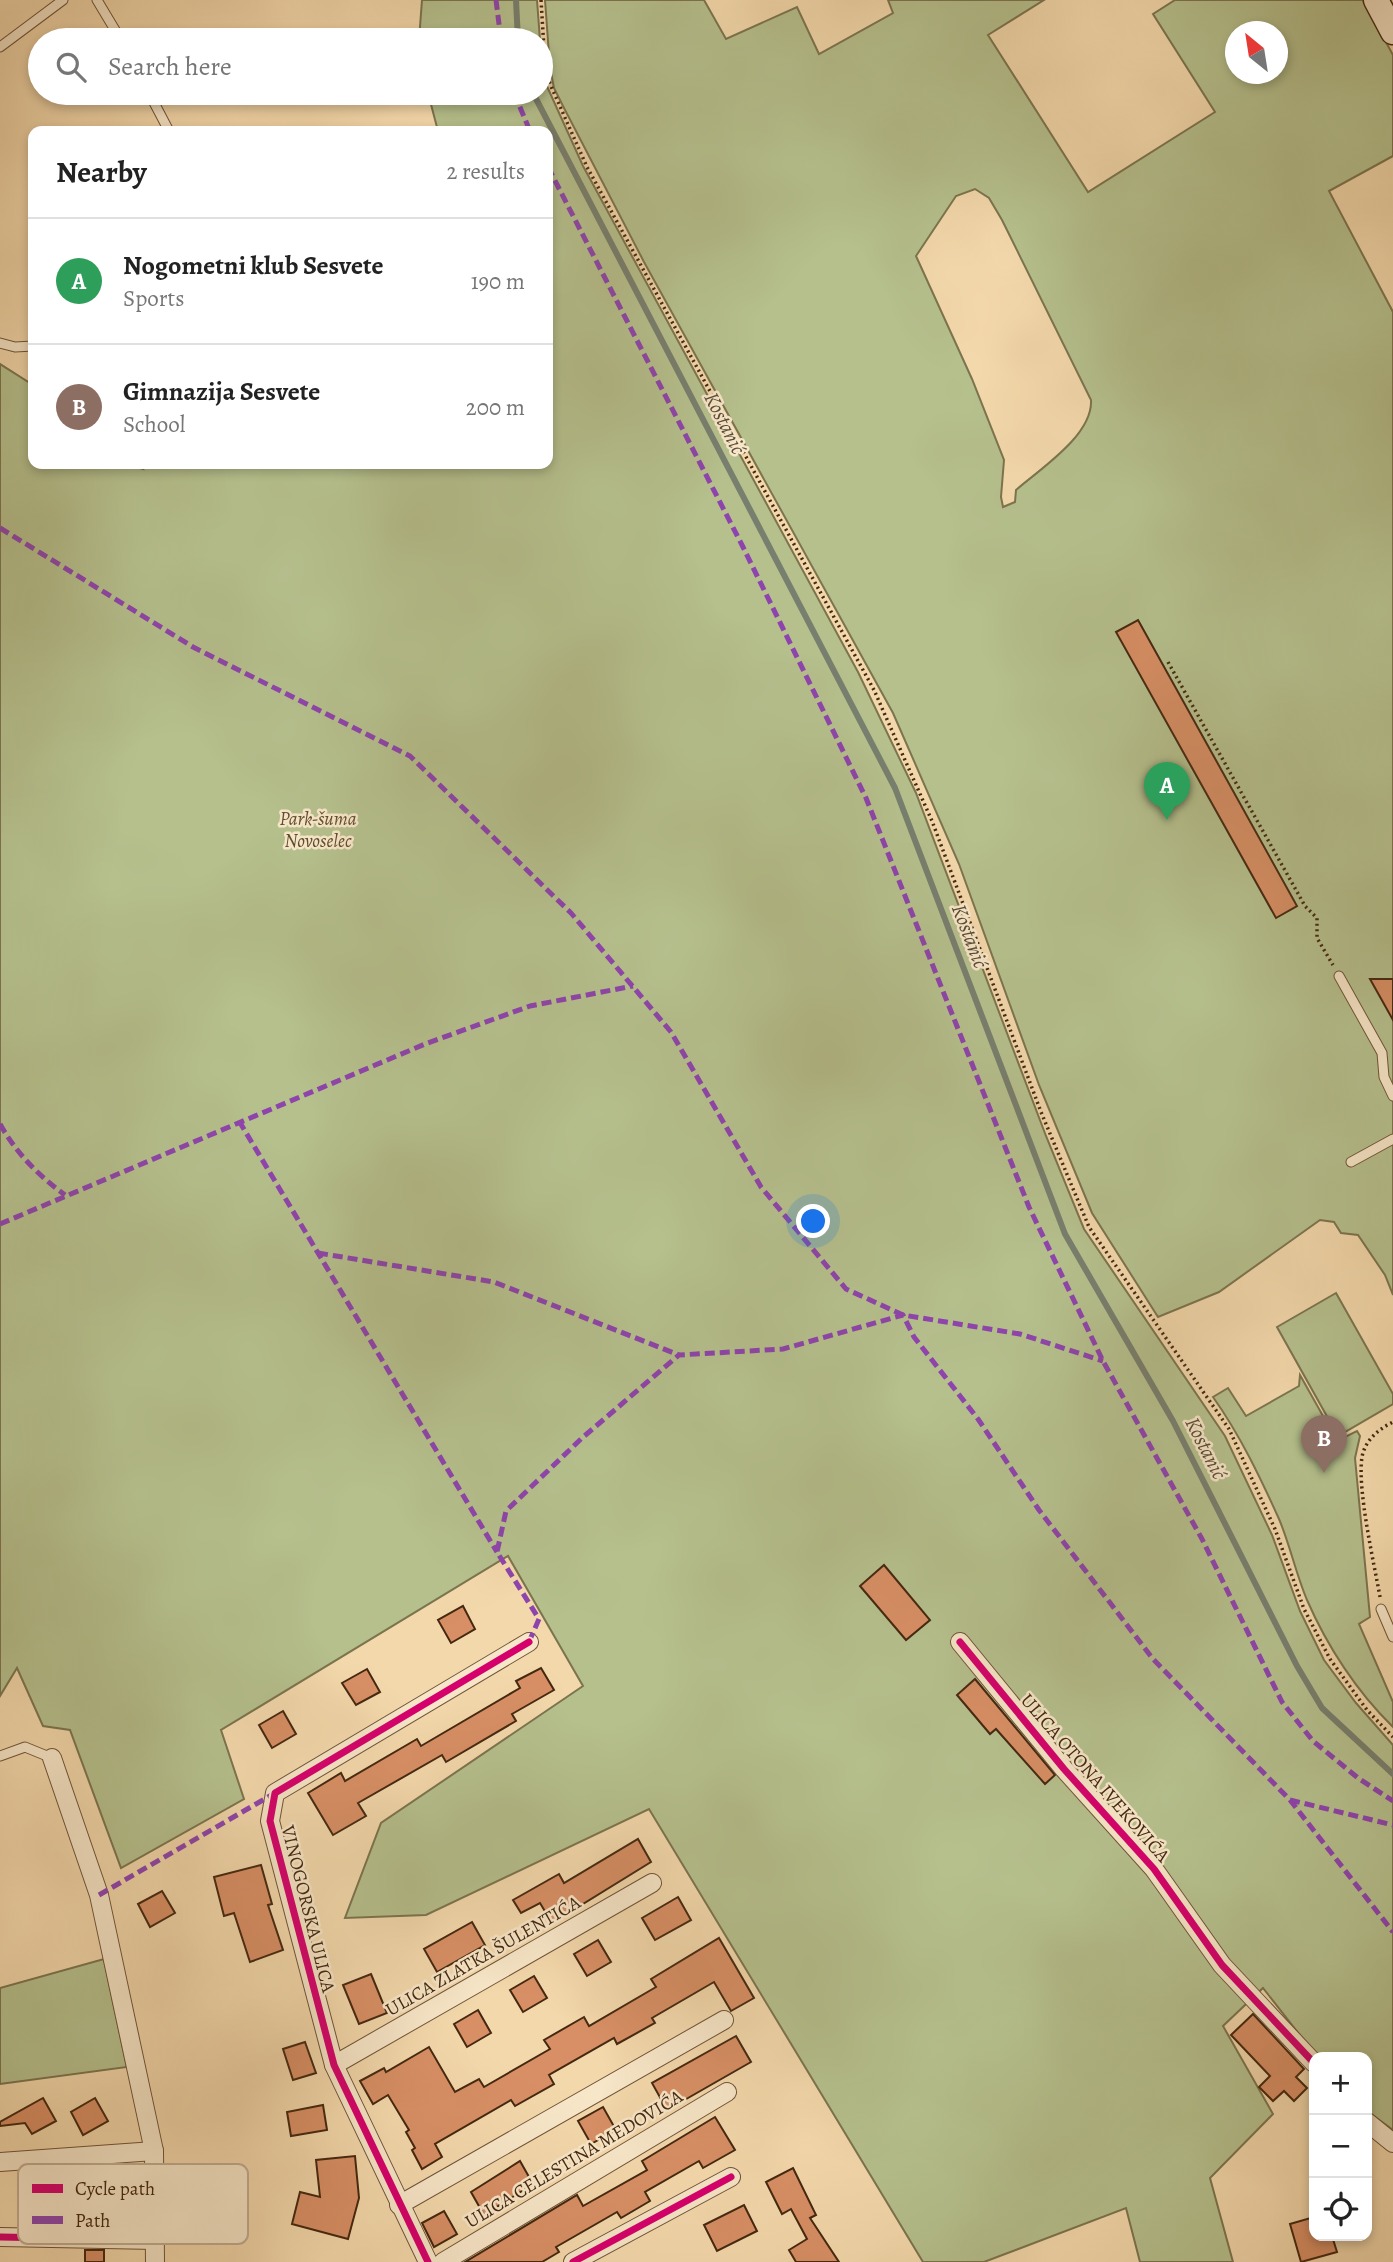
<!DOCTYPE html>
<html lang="en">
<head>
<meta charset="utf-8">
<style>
  :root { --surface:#fff; --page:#f2f2f2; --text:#222; --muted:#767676; --line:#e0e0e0; --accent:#1a73e8 }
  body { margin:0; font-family:Alegreya,serif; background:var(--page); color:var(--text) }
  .controls { position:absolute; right:21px; bottom:21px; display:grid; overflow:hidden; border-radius:14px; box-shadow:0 4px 10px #0003 }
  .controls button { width:63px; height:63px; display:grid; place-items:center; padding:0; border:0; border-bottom:2px solid var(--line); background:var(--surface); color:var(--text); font:35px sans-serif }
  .compass { position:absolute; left:1225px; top:21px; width:63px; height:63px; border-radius:50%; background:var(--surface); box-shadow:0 4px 10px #0003; rotate:330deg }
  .you { position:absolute; left:814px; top:1222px; width:24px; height:24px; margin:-18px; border:5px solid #fff; border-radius:50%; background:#1a73e8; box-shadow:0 0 0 10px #1a73e833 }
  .badge { display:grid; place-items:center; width:46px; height:46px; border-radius:50%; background:var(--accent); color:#fff; font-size:23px; font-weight:700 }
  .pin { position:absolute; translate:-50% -58px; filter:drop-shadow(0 2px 4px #0008) }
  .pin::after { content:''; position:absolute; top:37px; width:24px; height:21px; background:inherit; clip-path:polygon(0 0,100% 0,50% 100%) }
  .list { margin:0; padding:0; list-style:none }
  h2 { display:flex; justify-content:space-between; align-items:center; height:91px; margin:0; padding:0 28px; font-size:30px }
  h2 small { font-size:23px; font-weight:400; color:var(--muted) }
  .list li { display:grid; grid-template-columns:46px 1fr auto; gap:21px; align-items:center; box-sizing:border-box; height:126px; padding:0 28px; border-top:2px solid var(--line) }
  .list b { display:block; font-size:26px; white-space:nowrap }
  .list p { margin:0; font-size:23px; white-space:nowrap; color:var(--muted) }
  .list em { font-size:23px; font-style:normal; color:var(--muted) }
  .icon { flex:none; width:38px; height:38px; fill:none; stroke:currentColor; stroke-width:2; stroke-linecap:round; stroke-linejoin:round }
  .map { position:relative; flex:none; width:1393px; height:2262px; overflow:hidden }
  .search { position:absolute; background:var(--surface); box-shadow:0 4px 10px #0003; left:28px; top:28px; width:525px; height:77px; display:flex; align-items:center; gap:18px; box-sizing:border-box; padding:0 24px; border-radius:38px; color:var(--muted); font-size:26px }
  .panel { position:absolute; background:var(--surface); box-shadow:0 4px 10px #0003; left:28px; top:126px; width:525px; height:343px; border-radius:14px }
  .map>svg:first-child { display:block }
  .green { fill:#b5c08d; stroke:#7c744f; stroke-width:2; fill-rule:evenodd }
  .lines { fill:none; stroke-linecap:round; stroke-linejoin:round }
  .stream { stroke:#787f6e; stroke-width:6 }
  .building { fill:#d88f65; stroke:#442811; stroke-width:2 }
  .lane-casing { stroke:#705438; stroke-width:11 }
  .street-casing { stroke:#705438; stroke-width:20 }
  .secondary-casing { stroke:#442811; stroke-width:27 }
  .path { stroke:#442811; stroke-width:3.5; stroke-dasharray:2 3.5; stroke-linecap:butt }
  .lane { stroke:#f7e6c8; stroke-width:9 }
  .street { stroke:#f7e6c8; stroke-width:18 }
  .secondary { stroke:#f7e6c8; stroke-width:24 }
  .quiet { stroke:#8e44ad; stroke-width:5; stroke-dasharray:10 5; stroke-linecap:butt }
  .cycleway-casing { stroke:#f7e6c8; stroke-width:11 }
  .cycleway { stroke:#d6006c; stroke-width:7 }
  .labels { text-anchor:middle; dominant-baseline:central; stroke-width:5; stroke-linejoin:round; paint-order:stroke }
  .park-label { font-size:19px; font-style:italic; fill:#604e30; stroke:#f7e6c8 }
  .street-label { font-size:19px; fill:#442811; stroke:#f7e6c8 }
  .water-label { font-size:21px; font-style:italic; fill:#5a4c38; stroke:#f7e6c8 }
  .key { fill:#f7e6c8; stroke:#c1ad91; stroke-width:2 }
  .key-label { font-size:19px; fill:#442811 }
</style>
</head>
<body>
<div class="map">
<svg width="1393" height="2262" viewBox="0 0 1393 2262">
  <rect width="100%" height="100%" fill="#f3d8ab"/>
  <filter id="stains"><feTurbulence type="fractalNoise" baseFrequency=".00286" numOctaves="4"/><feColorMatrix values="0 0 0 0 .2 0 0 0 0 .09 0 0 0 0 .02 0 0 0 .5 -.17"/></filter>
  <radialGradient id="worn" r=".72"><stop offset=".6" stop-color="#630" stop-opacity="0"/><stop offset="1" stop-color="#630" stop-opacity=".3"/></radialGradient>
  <g class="green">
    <path d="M422 0H537L540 40H419Z"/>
    <path d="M545 0H704L726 39 797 7 819 54 893 13 888 0H1044L988 35 1088 192 1215 112 1153 14 1175 0H1363L1393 55V156L1329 191 1393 312V1295L1385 1275 1358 1235 1341 1233 1334 1222 1320 1220 1219 1292 1158 1317 1092 1213 1039 1085 959 864 893 713 644 262 564 108 554 88 550 68ZM1236 32H1278V74H1236ZM975 189 989 198 1002 220 1091 400C1093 435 1040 469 1016 490L1015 502 1003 507 1001 497 1004 460 972 379 916 256 956 196Z"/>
    <path d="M541 73 583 166 858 672 916 793 1046 1136 1084 1229 1225 1436 1272 1535 1300 1611 1324 1660 1356 1703 1393 1745V2130L1367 2111V2057H1317L1263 1988 1223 2026 1273 2114 1210 2178 1233 2262H1140L1126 2208 984 2262H923L649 1809 426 1915 345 1918 381 1823 583 1686 508 1556 221 1730 244 1799 121 1868 70 1730 43 1726 17 1668 0 1696V364L33 385V464H126L143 469 141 464H548V131H438L428 93H541Z"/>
    <path d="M1336 1293 1393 1394V1404L1338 1436 1277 1327Z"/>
    <path d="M1300 1375 1337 1441 1357 1431 1360 1436 1355 1458 1370 1617 1359 1624 1393 1702V1727C1357 1692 1327 1646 1307 1600 1296 1574 1290 1545 1279 1519 1260 1477 1240 1435 1213 1397L1228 1388 1246 1416 1299 1386Z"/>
    <path d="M104 1959 127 2067 0 2084V1988Z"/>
  </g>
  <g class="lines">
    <g class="stream">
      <path d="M516 0 518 40"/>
      <path d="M533 93 895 788 1065 1234 1173 1421 1297 1666 1322 1708 1393 1774"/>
    </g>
  </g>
  <g class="building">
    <path d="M1138 620 1297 906 1276 918 1116 632Z"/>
    <path d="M1370 979H1393V1020Z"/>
    <path d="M884 1565 930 1620 906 1640 860 1586Z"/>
    <path d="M463 1606 475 1629 451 1643 438 1620Z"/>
    <path d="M541 1668 554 1690 512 1714 516 1721 446 1762 442 1755 358 1803 366 1816 333 1835 308 1793 341 1773 345 1781 417 1739 421 1746 520 1688 516 1681Z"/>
    <path d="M367 1669 380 1692 356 1705 342 1683Z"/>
    <path d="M975 1679 1055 1775 1045 1784 996 1729 990 1734 957 1695Z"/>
    <path d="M283 1711 296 1734 272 1748 259 1725Z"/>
    <path d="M638 1839 651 1862 552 1923 540 1903 521 1913 513 1900 559 1874 564 1883Z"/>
    <path d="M261 1865 272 1904 268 1905 283 1950 250 1962 234 1913 224 1916 214 1877Z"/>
    <path d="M162 1891 175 1913 150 1927 138 1904Z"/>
    <path d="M678 1897 691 1920 655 1940 642 1918Z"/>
    <path d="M472 1922 485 1945 437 1972 424 1949Z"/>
    <path d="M719 1938 754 1998 731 2011 714 1982 652 2018 655 2023 617 2044 614 2038 549 2075 554 2084 515 2106 511 2100 435 2144 442 2157 422 2169 412 2150 415 2148 406 2132 409 2130 388 2095 373 2104 360 2081 384 2068 386 2072 429 2047 455 2092 479 2079 484 2087 550 2049 544 2040 584 2017 589 2026 656 1987 651 1979Z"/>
    <path d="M598 1940 611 1962 587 1976 574 1954Z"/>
    <path d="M371 1974 387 2013 359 2024 343 1985Z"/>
    <path d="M534 1976 547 1998 523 2012 510 1990Z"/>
    <path d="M478 2010 491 2033 467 2047 454 2024Z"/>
    <path d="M1253 2014 1304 2069 1296 2077 1307 2088 1294 2101 1284 2091 1273 2101 1259 2087 1270 2076 1231 2035Z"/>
    <path d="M736 2036 751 2062 667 2110 652 2083Z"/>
    <path d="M305 2042 316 2073 293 2080 283 2049Z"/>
    <path d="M43 2098 56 2121 32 2134 25 2123 0 2126V2122Z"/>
    <path d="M95 2098 108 2121 83 2135 71 2112Z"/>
    <path d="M323 2105 327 2130 291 2136 287 2112Z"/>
    <path d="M603 2107 616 2130 591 2144 578 2121Z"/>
    <path d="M715 2117 735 2150 703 2168 699 2161 645 2192 650 2201 621 2218 617 2212 556 2247 559 2252 542 2262H465L577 2195 583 2206 647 2170 642 2161Z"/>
    <path d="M355 2156 359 2198 348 2239 292 2224 300 2192 320 2197 316 2160Z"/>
    <path d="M520 2161 533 2184 484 2215 471 2192Z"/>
    <path d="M793 2168 816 2215 810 2218 839 2262H796L789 2250 807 2239 791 2209 782 2214 766 2182Z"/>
    <path d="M744 2205 757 2231 717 2251 704 2225Z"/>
    <path d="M444 2211 457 2234 434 2247 422 2223Z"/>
    <path d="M1314 2217V2236H1332L1337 2252 1301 2262 1290 2224Z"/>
    <rect x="85" y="2250" width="19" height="12"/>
  </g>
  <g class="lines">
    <defs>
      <g id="lane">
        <path d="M97 0 121 40"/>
        <path d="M0 47 63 0"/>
        <path d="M149 93 169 131"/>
        <path d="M0 343 15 347 33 346"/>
        <path d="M1339 976 1382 1053 1384 1077 1393 1096"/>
        <path d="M1351 1162 1393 1139"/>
        <path d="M1381 1609 1393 1637"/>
        <path d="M0 1756 25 1747 52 1758"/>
      </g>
      <g id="street">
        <path d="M960 1642 1064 1769 1154 1869 1222 1965 1314 2063"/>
        <path d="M52 1758 99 1895 154 2151 155 2262"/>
        <path d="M334 2065 652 1883"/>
        <path d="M1367 2122 1393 2143"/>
        <path d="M0 2162 154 2151"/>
        <path d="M399 2205 724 2020"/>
        <path d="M0 2237 156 2240"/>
        <path d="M428 2262 334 2065 270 1821 275 1793 529 1642"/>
        <path d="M443 2262 727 2092"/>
        <path d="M573 2262 731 2177"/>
      </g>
      <path id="secondary" d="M1376 0 1393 32"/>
    </defs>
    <use href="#lane" class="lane-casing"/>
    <use href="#street" class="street-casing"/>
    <use href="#secondary" class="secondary-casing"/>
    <g class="path">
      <path d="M541 0 545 65 550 84 587 167 874 690 932 821 1041 1112 1089 1227 1229 1429 1275 1529 1304 1609 1330 1659 1367 1710 1393 1737"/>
      <path d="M1168 662 1305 906 1317 918V938L1333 965"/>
      <path d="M1380 1597C1374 1563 1357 1489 1362 1457 1365 1440 1379 1429 1393 1422"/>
    </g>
    <use href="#lane" class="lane"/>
    <use href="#street" class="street"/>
    <use href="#secondary" class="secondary"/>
    <g class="quiet">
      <path d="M496 0 501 40"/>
      <path d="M514 93 530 131"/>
      <path d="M548 167 743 547 866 798 1029 1207 1103 1361 1202 1539 1282 1702 1313 1741 1358 1778 1393 1801"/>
      <path d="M0 528 193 647 410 756 571 913 671 1032 761 1187 846 1289 903 1315 1020 1334 1103 1361"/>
      <path d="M239 1121 497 1552"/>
      <path d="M0 1124C16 1153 39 1176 65 1195"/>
      <path d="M0 1224 425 1044 530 1006 633 986"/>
      <path d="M318 1253 494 1282 679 1355"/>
      <path d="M529 1642 539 1619 497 1552 506 1511 582 1438 679 1355 783 1349 903 1315 914 1337 978 1419 1039 1510 1153 1659 1290 1800 1393 1932"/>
      <path d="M1290 1800 1393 1825"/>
      <path d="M99 1895 275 1793"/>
    </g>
    <defs>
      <g id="cycleway">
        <path d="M960 1642 1064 1769 1154 1869 1222 1965 1314 2063"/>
        <path d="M0 2237 156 2240"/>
        <path d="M428 2262 334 2065 270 1821 275 1793 529 1642"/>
        <path d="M573 2262 731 2177"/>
      </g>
    </defs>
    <use href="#cycleway" class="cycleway-casing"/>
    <use href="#cycleway" class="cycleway"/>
  </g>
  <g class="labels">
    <g class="park-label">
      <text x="318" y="819">Park-šuma<tspan x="318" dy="22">Novoselec</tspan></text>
    </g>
    <g class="street-label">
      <text transform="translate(1095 1778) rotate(49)">ULICA OTONA IVEKOVIĆA</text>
      <text transform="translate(308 1909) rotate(76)">VINOGORSKA ULICA</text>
      <text transform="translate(483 1956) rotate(-30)">ULICA ZLATKA ŠULENTIĆA</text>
      <text transform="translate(574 2159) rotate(-31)">ULICA CELESTINA MEDOVIĆA</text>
    </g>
    <g class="water-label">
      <text transform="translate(725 423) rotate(63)">Kostanić</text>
      <text transform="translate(970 936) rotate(69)">Kostanić</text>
      <text transform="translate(1206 1448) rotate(63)">Kostanić</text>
    </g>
  </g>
  <rect x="18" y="2164" width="230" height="80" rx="10" class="key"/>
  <rect x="32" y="2184" width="31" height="9" fill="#d6006c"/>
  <rect x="32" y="2216" width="31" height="8" fill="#8e44ad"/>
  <g class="key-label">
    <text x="75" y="2195">Cycle path</text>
    <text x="75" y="2227">Path</text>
  </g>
  <rect width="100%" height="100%" filter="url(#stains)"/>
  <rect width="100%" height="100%" fill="url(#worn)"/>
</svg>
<div class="controls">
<button>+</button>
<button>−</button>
<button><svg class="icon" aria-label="locate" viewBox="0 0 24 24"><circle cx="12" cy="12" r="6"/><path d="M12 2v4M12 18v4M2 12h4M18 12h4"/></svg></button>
</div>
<svg class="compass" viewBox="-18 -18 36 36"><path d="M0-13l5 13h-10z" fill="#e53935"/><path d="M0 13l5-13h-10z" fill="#767676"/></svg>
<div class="you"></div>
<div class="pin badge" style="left:1167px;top:820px;background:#2e9e5b">A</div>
<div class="pin badge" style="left:1324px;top:1473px;background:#8d6e63">B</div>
<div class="search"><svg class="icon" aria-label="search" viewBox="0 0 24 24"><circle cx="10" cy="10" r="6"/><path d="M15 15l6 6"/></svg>Search here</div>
<section class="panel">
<h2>Nearby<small>2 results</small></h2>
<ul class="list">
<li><span class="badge" style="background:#2e9e5b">A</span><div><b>Nogometni klub Sesvete</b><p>Sports</p></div><em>190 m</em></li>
<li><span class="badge" style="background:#8d6e63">B</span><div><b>Gimnazija Sesvete</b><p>School</p></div><em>200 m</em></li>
</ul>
</section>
</div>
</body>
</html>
